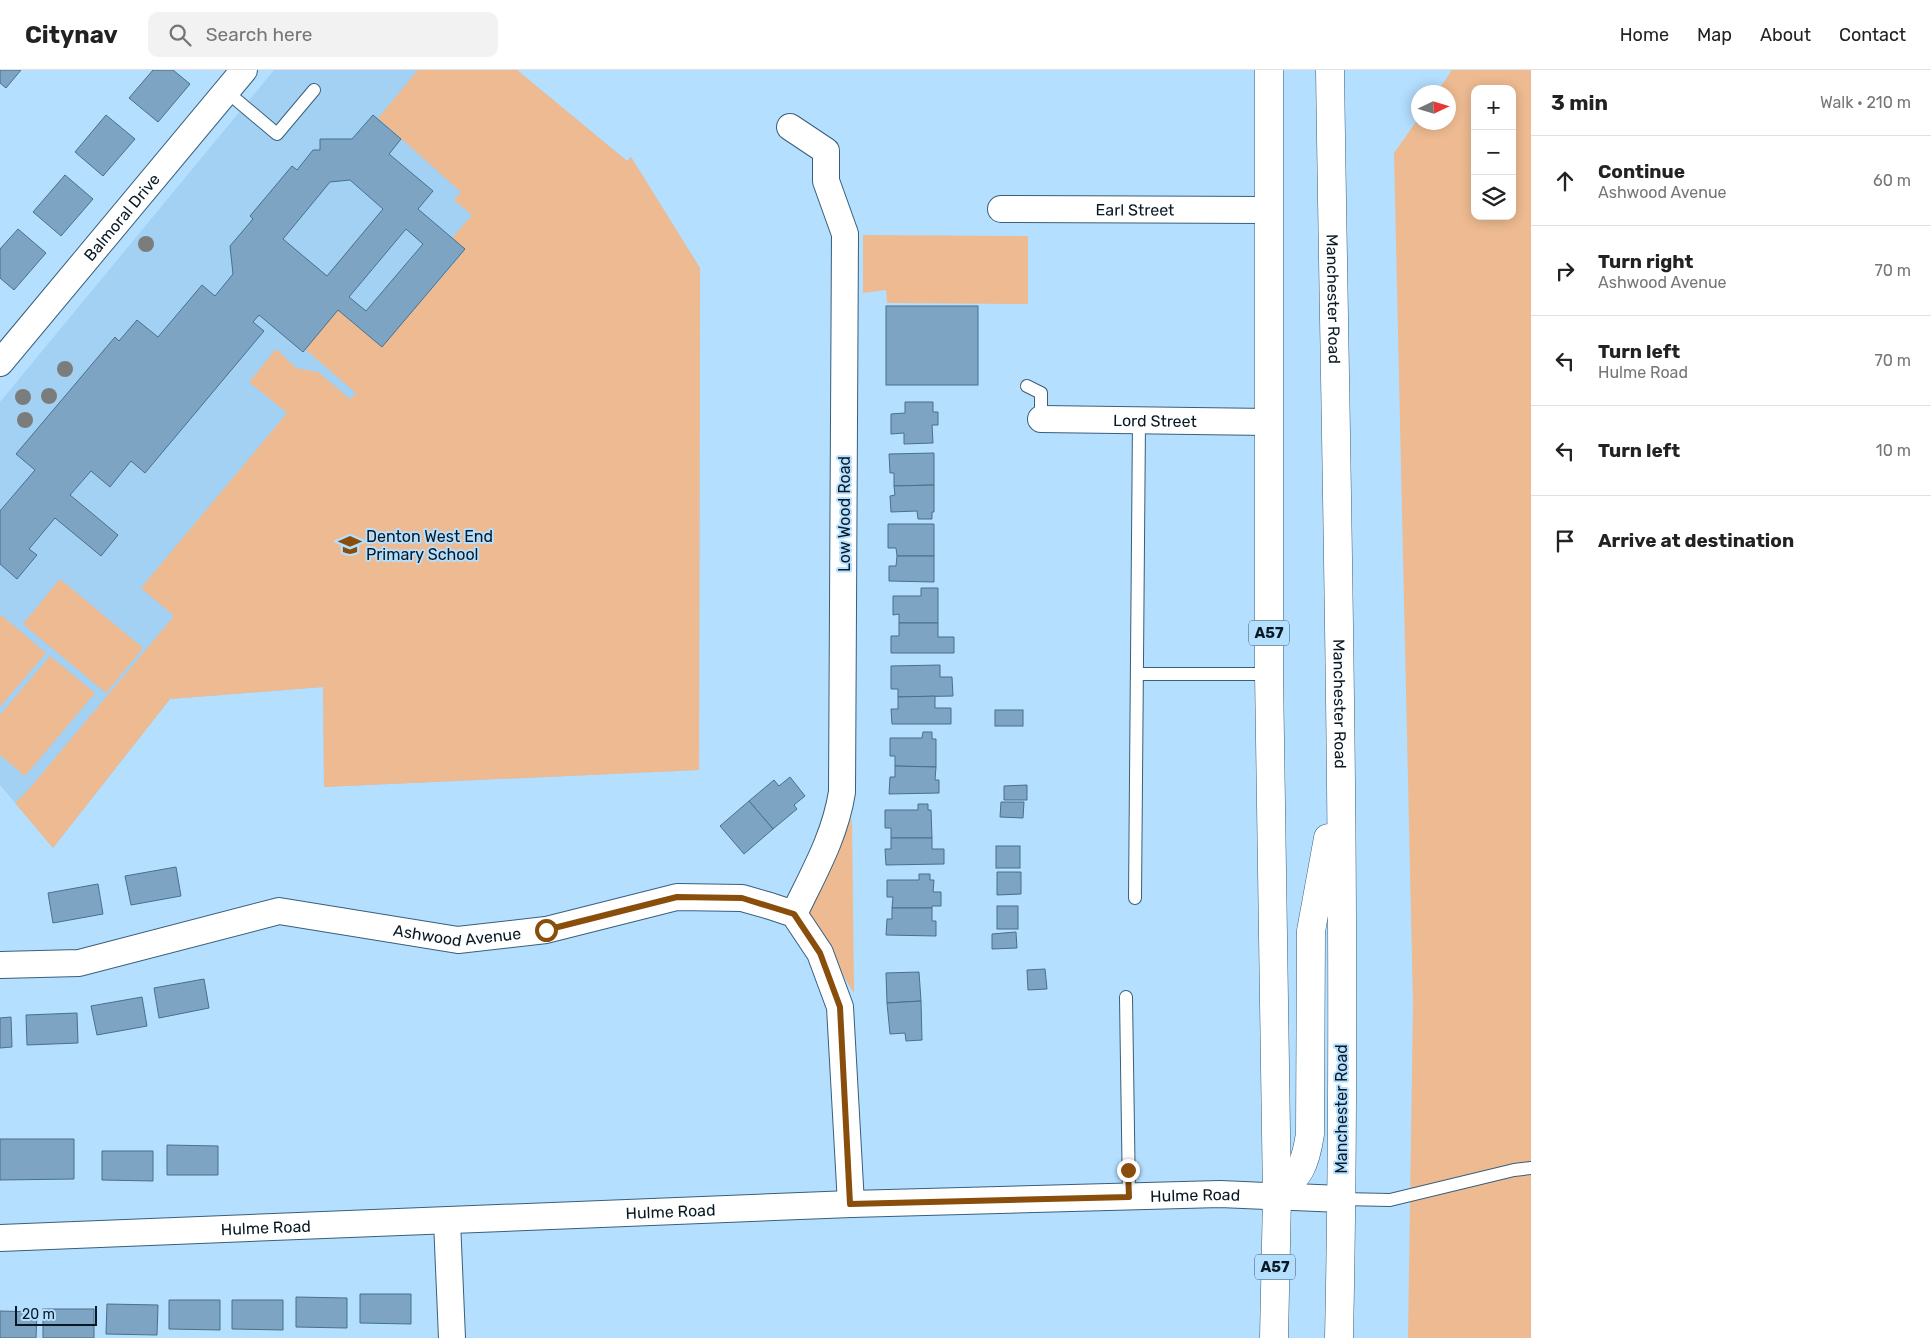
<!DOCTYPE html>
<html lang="en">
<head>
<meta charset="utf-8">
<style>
  :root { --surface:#fff; --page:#f2f2f2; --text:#222; --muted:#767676; --line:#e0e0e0 }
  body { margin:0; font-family:Rubik,sans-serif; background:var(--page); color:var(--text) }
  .controls { position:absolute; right:15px; top:15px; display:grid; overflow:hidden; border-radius:10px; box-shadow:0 2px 12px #0003 }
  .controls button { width:45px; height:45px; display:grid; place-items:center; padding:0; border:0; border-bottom:1px solid var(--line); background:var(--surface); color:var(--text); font:25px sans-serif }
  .compass { position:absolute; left:1411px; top:15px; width:45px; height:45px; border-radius:50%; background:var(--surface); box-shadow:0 2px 12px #0003; rotate:86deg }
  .scale { position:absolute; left:15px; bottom:12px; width:82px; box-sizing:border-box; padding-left:5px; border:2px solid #091924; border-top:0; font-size:14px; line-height:18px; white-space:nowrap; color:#091924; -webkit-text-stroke:4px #b5dfff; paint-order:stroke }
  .stop { position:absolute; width:15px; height:15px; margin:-11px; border:4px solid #8a4e0c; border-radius:50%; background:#fff }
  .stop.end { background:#8a4e0c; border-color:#fff; box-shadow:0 1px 5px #0008 }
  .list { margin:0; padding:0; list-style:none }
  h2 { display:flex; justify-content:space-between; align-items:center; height:65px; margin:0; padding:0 20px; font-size:21px }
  h2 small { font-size:16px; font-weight:400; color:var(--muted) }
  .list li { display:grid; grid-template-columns:32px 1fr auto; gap:15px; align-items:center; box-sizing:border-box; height:90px; padding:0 20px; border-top:1px solid var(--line) }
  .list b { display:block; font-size:19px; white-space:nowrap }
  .list p { margin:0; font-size:16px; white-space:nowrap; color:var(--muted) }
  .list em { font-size:16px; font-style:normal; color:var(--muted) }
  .icon { flex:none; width:28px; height:28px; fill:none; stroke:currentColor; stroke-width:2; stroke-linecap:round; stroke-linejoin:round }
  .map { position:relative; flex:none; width:1531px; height:1268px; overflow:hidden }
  header { display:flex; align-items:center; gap:30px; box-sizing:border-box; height:70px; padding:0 25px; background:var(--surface); border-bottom:1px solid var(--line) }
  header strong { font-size:24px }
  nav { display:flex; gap:28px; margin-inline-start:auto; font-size:18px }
  .search { width:350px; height:45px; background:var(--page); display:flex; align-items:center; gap:12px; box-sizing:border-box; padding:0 18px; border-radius:10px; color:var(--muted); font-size:19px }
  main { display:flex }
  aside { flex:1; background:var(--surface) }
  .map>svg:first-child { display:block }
  .built { fill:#a2d1f4 }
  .green { fill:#edba91; fill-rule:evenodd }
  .building { fill:#7da5c3; stroke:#496f8b; fill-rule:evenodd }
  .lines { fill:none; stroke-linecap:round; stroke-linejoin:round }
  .service-casing { stroke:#395f7a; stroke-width:14 }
  .minor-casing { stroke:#395f7a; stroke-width:28 }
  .trunk-casing { stroke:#395f7a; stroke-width:29 }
  .service { stroke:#fff; stroke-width:12 }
  .minor { stroke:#fff; stroke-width:26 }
  .trunk { stroke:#fff; stroke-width:28 }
  .tree { fill:#7b7d7d }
  .route { stroke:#8a4e0c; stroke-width:6 }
  .labels { text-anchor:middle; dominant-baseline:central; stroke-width:4; stroke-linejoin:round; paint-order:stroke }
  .shield { fill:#b5dfff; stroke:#3d5466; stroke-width:1 }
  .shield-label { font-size:15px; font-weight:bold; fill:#091924 }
  .street-label { font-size:16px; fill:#091924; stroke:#b5dfff }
  .poi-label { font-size:16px; fill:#091924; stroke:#b5dfff; text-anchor:start }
</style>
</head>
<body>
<header>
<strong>Citynav</strong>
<div class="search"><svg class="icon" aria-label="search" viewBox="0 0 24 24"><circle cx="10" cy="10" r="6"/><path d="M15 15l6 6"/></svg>Search here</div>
<nav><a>Home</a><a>Map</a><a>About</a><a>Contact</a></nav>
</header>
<main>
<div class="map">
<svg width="1531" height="1268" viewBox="0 0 1531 1268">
  <rect width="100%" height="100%" fill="#b5dfff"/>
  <path class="built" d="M274 0H517L627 91 631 87 700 198 699 700 324 717 323 617 170 629 53 778 0 715V332Z"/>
  <g class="green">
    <path d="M418 0H517L627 91 631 87 700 198 699 700 324 717 323 617 170 629 53 778 15 733 29 719 174 546 141 518 287 343 249 312 276 279 296 298 318 302 350 329 356 323 305 279 338 240 382 277 465 180 452 168 472 145 454 130 461 122 378 48Z"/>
    <path d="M1452 0H1531V1268H1408L1413 934 1394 83 1418 49V52H1448V22H1437ZM1475 19H1512V146H1475Z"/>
    <path d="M863 165 1028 166V234L887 233 886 220 863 223Z"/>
    <path d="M60 509 143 578 106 623 23 554Z"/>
    <path d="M1 545 46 583 0 637V547Z"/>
    <path d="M50 586 95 623 25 706 0 685V645Z"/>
    <path d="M852 748 854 923 807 848Z"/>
  </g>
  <g class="building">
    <path d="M0 0H21L6 18 0 13Z"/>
    <path d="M153 0H173L190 14 158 52 129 28Z"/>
    <path d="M106 45 135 69 103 106 75 82Z"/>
    <path d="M373 45 401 69 389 84 433 121 418 139 465 179 382 277 338 240 303 282 259 245 253 252 264 261 145 403 131 391 110 417 91 401 70 425 118 465 101 486 55 448 29 479 37 485 17 509 0 494V441L35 400 16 384 115 267 119 271 137 250 158 267 202 215 215 226 233 204 230 176 253 149 250 146 292 96 297 100 313 80H320V69H352ZM350 110 383 139 327 206 283 169 330 112ZM406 159 423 174 366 241 349 227Z"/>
    <path d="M65 105 93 129 61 166 33 142Z"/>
    <path d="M18 159 46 183 14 220 0 208V179Z"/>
    <rect x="886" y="236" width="92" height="79"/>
    <path d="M905 332H933V342H938V355H932L933 373 904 374V363L891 364V344L905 343Z"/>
    <path d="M934 383V415L894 416V403H890L889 384Z"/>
    <path d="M934 415V442H932V449H918L917 441 891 442 890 426 895 425 894 416Z"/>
    <path d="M888 454H934V486H897L896 478H888Z"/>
    <path d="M897 486H934V512L889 511V496H896Z"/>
    <path d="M921 518H938V553H899V544L893 545V526H921Z"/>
    <path d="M899 553H938V567H954V583H891V566H899Z"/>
    <path d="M940 595V607H952L953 626 898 627V619H891V596Z"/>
    <path d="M935 626V638H951V654H892L891 639H898V627Z"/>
    <rect x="995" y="640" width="28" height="16"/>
    <path d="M923 662H932V669H936V697L895 696V686H890V668H922Z"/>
    <path d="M895 696 936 697 935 710H939V723L889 724 890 707H895Z"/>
    <path d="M790 707 805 726 794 735 797 739 773 759 749 731 774 710 779 716Z"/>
    <path d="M1027 715V730H1004V716Z"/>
    <path d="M749 731 773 759 744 784 720 756Z"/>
    <path d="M1001 732H1024L1023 748 1000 747Z"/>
    <path d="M918 734H928V740H931L932 768H891V758H885V740H918Z"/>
    <path d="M891 768H932V779H944V794L886 795 885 779H891Z"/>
    <rect x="996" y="776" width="24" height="22"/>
    <path d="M176 797 181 826 131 835 125 806Z"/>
    <path d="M997 802H1021V824L997 825Z"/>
    <path d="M919 804H930V810H934L933 822H941V836H932V838H892L893 827H887V810H919Z"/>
    <path d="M98 814 103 844 53 853 48 823Z"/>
    <rect x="997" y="836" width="21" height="23"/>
    <path d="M892 838H932V851H936V866L886 865 887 849H892Z"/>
    <path d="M1016 862 1017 878 992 879V864Z"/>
    <path d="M1045 899 1047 919 1028 920 1027 900Z"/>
    <path d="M919 902 921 931 887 933 886 903Z"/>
    <path d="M204 909 209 938 159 948 154 918Z"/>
    <path d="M142 927 147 956 97 965 91 936Z"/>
    <path d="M921 931 922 970 906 971 905 963 890 964 887 933Z"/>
    <path d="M77 943 78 973 27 975 26 945Z"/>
    <path d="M11 947 12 977 0 978V948Z"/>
    <path d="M0 1069H74V1109L0 1110Z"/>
    <path d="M167 1075 218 1076V1105H167Z"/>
    <path d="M102 1081H153V1111L102 1110Z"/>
    <path d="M360 1224H411V1254L360 1253Z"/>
    <path d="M296 1227 347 1228V1258L296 1257Z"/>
    <path d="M169 1230H220V1260L169 1259Z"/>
    <path d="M232 1230H283V1260L232 1259Z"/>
    <path d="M107 1234 158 1235 157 1265 106 1264Z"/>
    <rect x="43" y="1239" width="51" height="29"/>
    <path d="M0 1241 37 1242 36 1268H0Z"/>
  </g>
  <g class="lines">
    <defs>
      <g id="service">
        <path d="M226 21 277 64 314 20"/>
        <path d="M1027 316 1041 323V349"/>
        <path d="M1137 604H1269"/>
        <path d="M1135 828 1139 351"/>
        <path d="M1126 927 1129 1127"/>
        <path d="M1341 1129 1390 1130 1514 1100 1531 1098"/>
      </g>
      <g id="minor">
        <path d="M790 57 826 81V111L845 164 842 722C835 767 813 804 794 844"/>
        <path id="s1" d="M1001 139 1268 140"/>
        <path id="s2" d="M0 293 244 0"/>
        <path id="s3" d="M1041 349 1269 352"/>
        <path id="s4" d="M0 895 79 893 279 841 458 870 546 860 677 827 742 828 770 836 794 844 820 883 840 937 851 1134"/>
        <path d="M447 1151 452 1268"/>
        <path id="s5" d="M0 1168 851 1134 1220 1124 1341 1129"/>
      </g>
      <g id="trunk">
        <path d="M1269 0V604L1277 1127 1274 1268"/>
        <path id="s6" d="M1330 0C1336 422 1348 846 1339 1268"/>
        <path d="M1277 1127C1300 1103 1305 1097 1310 1064L1311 861 1328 768"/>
      </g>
    </defs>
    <use href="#service" class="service-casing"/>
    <use href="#minor" class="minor-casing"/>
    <use href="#trunk" class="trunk-casing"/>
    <use href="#service" class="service"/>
    <use href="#minor" class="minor"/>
    <use href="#trunk" class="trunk"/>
  </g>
  <g class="tree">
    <circle cx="146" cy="174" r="8"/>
    <circle cx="65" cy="299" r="8"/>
    <circle cx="49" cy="326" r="8"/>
    <circle cx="23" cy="327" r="8"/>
    <circle cx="25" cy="350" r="8"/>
  </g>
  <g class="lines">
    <path class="route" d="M546 860 677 827 742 828 794 844 820 883 840 937 850 1134 1129 1127 1128 1100"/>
  </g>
  <defs>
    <symbol id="school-bare" viewBox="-9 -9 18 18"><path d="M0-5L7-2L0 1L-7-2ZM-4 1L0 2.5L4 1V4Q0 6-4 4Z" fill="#8a4e0c" stroke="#b5dfff" stroke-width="2.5" paint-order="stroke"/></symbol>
  </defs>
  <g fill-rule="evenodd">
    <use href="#school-bare" x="334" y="459" width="32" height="32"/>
  </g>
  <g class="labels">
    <g class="shield">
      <rect x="1249" y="550.5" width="40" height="25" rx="4"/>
      <rect x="1255" y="1184.5" width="40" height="25" rx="4"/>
    </g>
    <g class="shield-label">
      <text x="1269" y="563">A57</text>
      <text x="1275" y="1197">A57</text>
    </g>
    <g class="street-label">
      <text stroke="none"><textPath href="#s1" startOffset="134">Earl Street</textPath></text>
      <text stroke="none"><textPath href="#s2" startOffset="190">Balmoral Drive</textPath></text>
      <text stroke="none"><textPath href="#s6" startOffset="229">Manchester Road</textPath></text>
      <text stroke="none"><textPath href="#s3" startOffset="114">Lord Street</textPath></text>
      <text transform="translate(844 444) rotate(-90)">Low Wood Road</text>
      <text stroke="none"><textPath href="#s6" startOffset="634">Manchester Road</textPath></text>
      <text stroke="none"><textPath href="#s4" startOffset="466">Ashwood Avenue</textPath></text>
      <text transform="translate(1341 1039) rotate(-90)">Manchester Road</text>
      <text stroke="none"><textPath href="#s5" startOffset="1196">Hulme Road</textPath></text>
      <text stroke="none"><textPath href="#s5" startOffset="671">Hulme Road</textPath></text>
      <text stroke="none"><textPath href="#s5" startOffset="266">Hulme Road</textPath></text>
    </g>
    <g class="poi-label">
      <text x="366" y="466">Denton West End<tspan x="366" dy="18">Primary School</tspan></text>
    </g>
  </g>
</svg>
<div class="controls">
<button>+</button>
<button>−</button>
<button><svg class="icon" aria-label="layers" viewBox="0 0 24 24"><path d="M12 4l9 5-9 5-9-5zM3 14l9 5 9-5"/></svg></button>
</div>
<svg class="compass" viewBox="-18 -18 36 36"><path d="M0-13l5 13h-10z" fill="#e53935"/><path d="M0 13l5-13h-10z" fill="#767676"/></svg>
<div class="scale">20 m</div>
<div class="stop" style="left:546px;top:860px"></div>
<div class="stop end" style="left:1128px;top:1100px"></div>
</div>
<aside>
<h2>3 min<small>Walk · 210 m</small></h2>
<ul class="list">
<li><svg class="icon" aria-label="ahead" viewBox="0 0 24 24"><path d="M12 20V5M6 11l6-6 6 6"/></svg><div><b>Continue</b><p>Ashwood Avenue</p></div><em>60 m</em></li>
<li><svg class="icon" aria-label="right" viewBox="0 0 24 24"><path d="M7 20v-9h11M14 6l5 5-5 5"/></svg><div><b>Turn right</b><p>Ashwood Avenue</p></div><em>70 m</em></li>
<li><svg class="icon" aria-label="left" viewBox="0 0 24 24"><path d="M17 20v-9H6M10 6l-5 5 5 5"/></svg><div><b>Turn left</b><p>Hulme Road</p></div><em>70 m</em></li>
<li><svg class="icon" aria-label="left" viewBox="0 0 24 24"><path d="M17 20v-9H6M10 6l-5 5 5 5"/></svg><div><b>Turn left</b></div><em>10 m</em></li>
<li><svg class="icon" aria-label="arrive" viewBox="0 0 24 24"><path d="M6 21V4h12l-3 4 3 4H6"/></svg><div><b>Arrive at destination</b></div></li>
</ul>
</aside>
</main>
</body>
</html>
